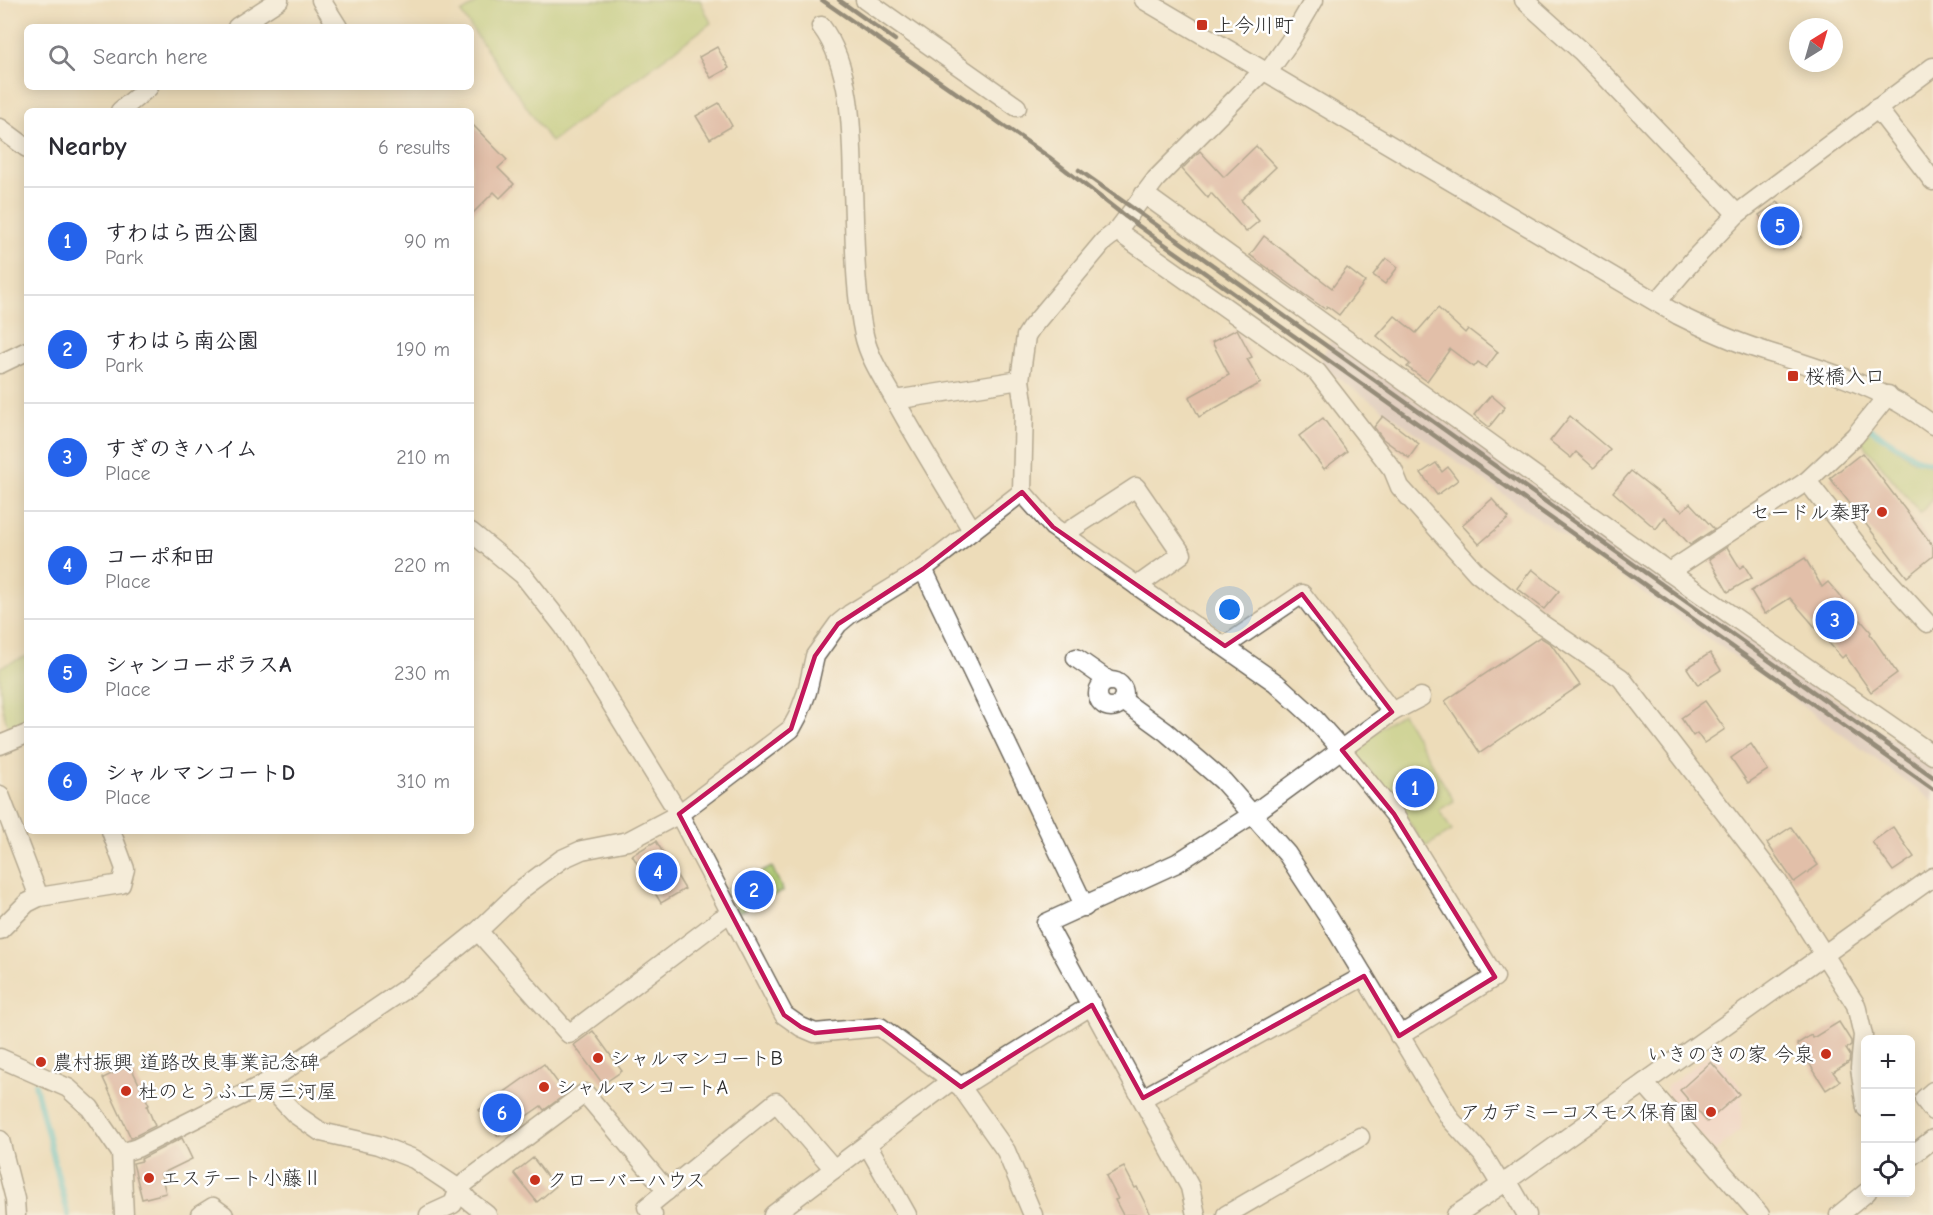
<!DOCTYPE html>
<html lang="en">
<head>
<meta charset="utf-8">
<style>
  :root { --surface:#fff; --page:#f2f2f3; --text:#2b2b33; --muted:#7c7c81; --line:#e1e1e2; --accent:#2563eb }
  body { margin:0; font-family:"Comic Neue","Klee One",sans-serif; background:var(--page); color:var(--text) }
  .controls { position:absolute; right:18px; bottom:18px; display:grid; overflow:hidden; border-radius:9px; box-shadow:0 3px 15px #0003 }
  .controls button { width:54px; height:54px; display:grid; place-items:center; padding:0; border:0; border-bottom:2px solid var(--line); background:var(--surface); color:var(--text); font:30px sans-serif }
  .compass { position:absolute; left:1789px; top:18px; width:54px; height:54px; border-radius:50%; background:var(--surface); box-shadow:0 3px 15px #0003; rotate:37deg }
  .you { position:absolute; left:1230px; top:610px; width:21px; height:21px; margin:-15px; border:4px solid #fff; border-radius:50%; background:#1a73e8; box-shadow:0 0 0 9px #1a73e833 }
  .badge { display:grid; place-items:center; width:39px; height:39px; border-radius:50%; background:var(--accent); color:#fff; font-size:20px; font-weight:700 }
  .pin { position:absolute; translate:-50% -50%; border:3px solid #fff; box-shadow:0 2px 6px #0006 }
  .list { margin:0; padding:0; list-style:none }
  h2 { display:flex; justify-content:space-between; align-items:center; height:78px; margin:0; padding:0 24px; font-size:26px }
  h2 small { font-size:20px; font-weight:400; color:var(--muted) }
  .list li { display:grid; grid-template-columns:39px 1fr auto; gap:18px; align-items:center; box-sizing:border-box; height:108px; padding:0 24px; border-top:2px solid var(--line) }
  .list b { display:block; font-size:22px; white-space:nowrap }
  .list p { margin:0; font-size:20px; white-space:nowrap; color:var(--muted) }
  .list em { font-size:20px; font-style:normal; color:var(--muted) }
  .icon { flex:none; width:33px; height:33px; fill:none; stroke:currentColor; stroke-width:2; stroke-linecap:round; stroke-linejoin:round }
  .map { position:relative; flex:none; width:1933px; height:1215px; overflow:hidden }
  .search { position:absolute; background:var(--surface); box-shadow:0 3px 15px #0003; left:24px; top:24px; width:450px; height:66px; display:flex; align-items:center; gap:15px; box-sizing:border-box; padding:0 21px; border-radius:9px; color:var(--muted); font-size:22px }
  .panel { position:absolute; background:var(--surface); box-shadow:0 3px 15px #0003; left:24px; top:108px; width:450px; height:726px; border-radius:9px }
  .map>svg:first-child { display:block }
  .built { fill:#f7cfd2 }
  .industrial { fill:#d2bdc6 }
  .green { fill:#aeca70; stroke:#6c7a4e; stroke-width:1.5 }
  .lines { fill:none; stroke-linecap:round; stroke-linejoin:round }
  .stream { stroke:#5ac6d2; stroke-width:6 }
  .building { fill:#d49b95 }
  .minor-casing { stroke:#6f695d; stroke-width:21 }
  .minor { stroke:#fff; stroke-width:18 }
  .rail { stroke:#2b2b2b; stroke-width:4.5 }
  .marked { fill:none; stroke:#c2185b; stroke-width:4.5; stroke-linejoin:round }
  .poi-dot { fill:#c8321e; stroke:#fff; stroke-width:2 }
  .labels { text-anchor:middle; dominant-baseline:central; stroke-width:5; stroke-linejoin:round; paint-order:stroke }
  .poi-label { font-size:20px; fill:#2b2b2b; stroke:#fff; text-anchor:start }
</style>
</head>
<body>
<div class="map">
<svg width="1933" height="1215" viewBox="0 0 1933 1215">
  <rect width="100%" height="100%" fill="#fff"/>
  <filter id="ink" filterUnits="userSpaceOnUse"><feTurbulence type="fractalNoise" baseFrequency=".0167" numOctaves="2"/><feDisplacementMap in="SourceGraphic" scale="12" xChannelSelector="R" yChannelSelector="G"/><feConvolveMatrix kernelMatrix="1 2 1 2 8 2 1 2 1" color-interpolation-filters="sRGB"/></filter>
  <filter id="wash" filterUnits="userSpaceOnUse"><feTurbulence type="fractalNoise" baseFrequency=".008" numOctaves="4" result="noise"/><feDisplacementMap in="SourceGraphic" scale="24" xChannelSelector="R" yChannelSelector="G"/><feGaussianBlur stdDeviation="1.35" result="paint"/><feColorMatrix in="noise" values="0 0 0 0 0 0 0 0 0 0 0 0 0 0 0 0 0 1.4 0 .05"/><feComposite in="paint" operator="in"/></filter>
  <g filter="url(#wash)">
    <rect width="100%" height="100%" fill="#eddcb9"/>
    <path class="built" d="M1713 1052 1742 1089 1741 1129 1714 1152 1666 1094 1667 1086Z"/>
    <path class="industrial" d="M1331 340 1933 768V801L1741 661 1318 364Z"/>
    <g class="green">
      <path d="M481 0H700L711 23 551 142 461 13Z"/>
      <path d="M1869 430 1915 461 1933 465V485L1931 488 1933 490V499L1920 513 1861 441Z"/>
      <path d="M27 656V725L11 731C0 715 0 688 0 667Z"/>
      <path d="M1402 713 1454 801 1439 810 1452 831 1425 847 1408 820 1356 754 1358 744Z"/>
      <path d="M772 867 783 891 738 913 726 889Z"/>
    </g>
    <g class="lines">
      <g class="stream">
        <path d="M1871 429 1919 460 1933 462"/>
        <path d="M35 1084 68 1215"/>
      </g>
    </g>
    <g id="blocks">
      <g class="building">
        <path d="M717 47 729 68 711 78 699 57Z"/>
        <path d="M719 103 732 126 710 139 696 116Z"/>
        <path d="M471 123 507 160 498 168 514 184 500 198 494 192 471 215Z"/>
        <path d="M1256 146 1276 167 1241 200 1259 221 1246 232 1211 193 1208 198 1182 169 1200 151 1224 177Z"/>
        <path d="M1778 202 1802 237 1783 250 1759 215Z"/>
        <path d="M1264 236 1332 288 1347 268 1365 282 1339 315 1327 306 1325 309 1305 295 1250 255Z"/>
        <path d="M1386 258 1398 267 1385 284 1373 275Z"/>
        <path d="M1438 308 1465 333 1468 329 1498 352 1486 368 1478 362 1474 367 1450 349 1427 381 1407 367 1410 364 1377 336 1395 316 1416 333Z"/>
        <path d="M1237 329 1252 357 1247 359 1261 383 1199 417 1189 397 1229 375 1212 342Z"/>
        <path d="M1491 395 1505 407 1489 427 1474 415Z"/>
        <path d="M1383 416 1419 444 1409 458 1383 439 1374 427Z"/>
        <path d="M1570 416 1610 450 1594 468 1576 452 1571 458 1550 441Z"/>
        <path d="M1323 418 1347 451 1324 469 1299 436Z"/>
        <path d="M1862 453 1933 546V556L1907 577 1830 478Z"/>
        <path d="M1436 463 1442 472 1448 467 1458 480 1437 495 1421 473Z"/>
        <path d="M1631 471 1682 511 1690 503 1714 529 1690 545 1665 517 1656 529 1613 492Z"/>
        <path d="M1492 499 1509 518 1479 544 1462 525Z"/>
        <path d="M1727 547 1740 568 1744 565 1752 578 1728 592 1709 559Z"/>
        <path d="M1805 558 1822 587 1828 582 1871 632 1870 634 1897 673 1871 692 1845 655 1842 658 1790 598 1765 614 1751 591Z"/>
        <path d="M1532 569 1559 591 1544 609 1517 588Z"/>
        <path d="M1540 637 1551 644 1580 685 1480 753 1445 701Z"/>
        <path d="M1710 653 1721 670 1698 685 1687 668Z"/>
        <path d="M1705 701 1725 729 1704 743 1697 733 1693 736 1681 718Z"/>
        <path d="M1751 744 1768 770 1748 783 1731 758Z"/>
        <path d="M1791 827 1818 865 1794 882 1767 843Z"/>
        <path d="M1893 827 1914 857 1893 871 1872 842Z"/>
        <path d="M656 841 685 889 661 903 632 855Z"/>
        <path d="M1839 1022 1851 1041V1045L1846 1049 1850 1055 1849 1062 1833 1072 1840 1081 1826 1090 1797 1044 1811 1035 1813 1038Z"/>
        <path d="M593 1031 622 1071 603 1084 574 1045Z"/>
        <path d="M1711 1062 1739 1094 1707 1122 1680 1090Z"/>
        <path d="M544 1064 566 1094 544 1110 541 1106 498 1136 479 1110Z"/>
        <path d="M130 1065 149 1105 147 1106 155 1126 131 1138 103 1078Z"/>
        <path d="M182 1138 192 1159 161 1174 166 1193 142 1199 133 1163 142 1161 141 1159Z"/>
        <path d="M533 1158 555 1187 537 1202 514 1173Z"/>
        <path d="M1124 1167 1135 1188 1137 1187 1151 1215H1123L1115 1200 1118 1199 1106 1176Z"/>
      </g>
    </g>
  </g>
  <g filter="url(#ink)">
    <use href="#blocks" fill-opacity="0" stroke="#6f695d" stroke-width="1.5"/>
    <g class="lines">
      <defs>
        <g id="minor">
          <path d="M321 0 338 27"/>
          <path d="M865 0 1017 107"/>
          <path d="M1144 0 1678 315C1704 328 1730 340 1758 349 1819 369 1881 385 1933 425"/>
          <path d="M1524 0 1582 52 1737 214"/>
          <path d="M821 26C853 68 852 138 853 189 855 237 854 287 864 335 869 358 884 380 895 400 919 444 946 487 972 530"/>
          <path d="M237 27 279 0"/>
          <path d="M1264 70 1156 179 1117 231 1104 241 1031 328 1026 336 1020 380 1024 408 1022 492 1053 527 1276 683 1311 715 1342 750 1394 814 1495 977 1399 1036"/>
          <path d="M1268 72 1290 41 1314 0"/>
          <path d="M1877 108 1933 181"/>
          <path d="M120 111 149 87"/>
          <path d="M0 128 27 148"/>
          <path d="M1144 194 1669 572 1933 755"/>
          <path d="M1117 231 1317 372 1393 470 1400 487 1477 573 1540 623 1621 678 1778 882 1856 1005 1863 1035 1860 1068 1866 1108"/>
          <path d="M1657 302 1693 260 1737 214 1933 67"/>
          <path d="M0 364 27 351"/>
          <path d="M895 400 1020 380"/>
          <path d="M1807 481 1865 555 1927 623"/>
          <path d="M471 532 523 575 564 627 679 814 784 1015 801 1027 815 1033 880 1027 961 1087 1006 1151 1033 1215"/>
          <path d="M1064 534 1136 487 1182 554 1137 586"/>
          <path d="M923 569 1085 907"/>
          <path d="M1669 572 1807 481 1855 436 1888 395"/>
          <path d="M1076 658 1109 681"/>
          <circle cx="1111" cy="694" r="13"/>
          <path d="M1122 700 1166 732 1223 781 1287 854 1327 915 1451 1120 1483 1155 1501 1185"/>
          <path d="M1392 712 1421 697"/>
          <path d="M0 745 27 734"/>
          <path d="M0 795 39 897 27 903 0 930"/>
          <path d="M39 897 121 884 125 869 111 831"/>
          <path d="M478 931 569 1034 721 919"/>
          <path d="M0 1058 68 1088 90 1108 121 1153 124 1215"/>
          <path d="M266 1083 295 1114 321 1132 378 1145 414 1159 459 1189 468 1200 487 1215"/>
          <path d="M1644 1083 1760 1215"/>
          <path d="M961 1087 1092 1005"/>
          <path d="M1933 1091 1924 1099 1933 1111"/>
          <path d="M1143 1098 1364 976"/>
          <path d="M0 1140 15 1199 16 1215"/>
          <path d="M867 1144 907 1215"/>
          <path d="M121 1153 137 1148 266 1083 411 985 478 931 523 888 562 859 582 850 628 841 679 814 791 729 798 716 807 692 815 656 838 624 850 614 923 569 1022 492"/>
          <path d="M1910 1157 1933 1139"/>
          <path d="M1507 1180 1527 1215"/>
          <path d="M200 1215 213 1207 224 1215"/>
          <path d="M429 1215 453 1204 459 1189 466 1182 585 1093 667 1191"/>
          <path d="M653 1215 647 1207 776 1102 834 1169"/>
          <path d="M773 1215 952 1080"/>
          <path d="M1196 1215 1190 1187 1046 923 1177 863 1253 814 1392 712 1302 594 1225 646"/>
          <path d="M1226 1215 1360 1137"/>
          <path d="M1456 1215 1501 1185 1933 877"/>
          <path d="M1839 1215 1867 1192"/>
        </g>
      </defs>
      <use href="#minor" class="minor-casing"/>
      <use href="#minor" class="minor"/>
      <g class="rail">
        <path d="M822 0 1049 157 1126 217 1933 789"/>
        <path d="M839 0 895 40"/>
        <path d="M1079 170 1933 777"/>
      </g>
    </g>
  </g>
  <path d="M0 0H1933V1215H0ZM1022 492 1053 527 1225 646 1302 594 1392 712 1342 750 1394 814 1495 977 1399 1036 1364 976 1143 1098 1092 1005 961 1087 880 1027 815 1033 801 1027 784 1015 679 814 791 729 815 656 838 624 923 569Z" fill="#eddcb9" fill-opacity=".55" fill-rule="evenodd"/>
  <path class="marked" d="M1022 492 1053 527 1225 646 1302 594 1392 712 1342 750 1394 814 1495 977 1399 1036 1364 976 1143 1098 1092 1005 961 1087 880 1027 815 1033 801 1027 784 1015 679 814 791 729 815 656 838 624 923 569Z"/>
  <g class="poi-dot">
    <rect x="1196" y="19" width="12" height="12" rx="3"/>
    <rect x="1787" y="370" width="12" height="12" rx="3"/>
    <circle cx="1882" cy="512" r="6"/>
    <circle cx="1826" cy="1054" r="6"/>
    <circle cx="598" cy="1058" r="6"/>
    <circle cx="41" cy="1062" r="6"/>
    <circle cx="544" cy="1087" r="6"/>
    <circle cx="126" cy="1091" r="6"/>
    <circle cx="1711" cy="1112" r="6"/>
    <circle cx="149" cy="1178" r="6"/>
    <circle cx="535" cy="1180" r="6"/>
  </g>
  <g class="labels">
    <g class="poi-label">
      <text x="1214" y="25">上今川町</text>
      <text x="1805" y="376">桜橋入口</text>
      <text x="1870" y="512" text-anchor="end">セードル秦野</text>
      <text x="1814" y="1054" text-anchor="end">いきのきの家 今泉</text>
      <text x="610" y="1058">シャルマンコートB</text>
      <text x="53" y="1062">農村振興 道路改良事業記念碑</text>
      <text x="556" y="1087">シャルマンコートA</text>
      <text x="138" y="1091">杜のとうふ工房三河屋</text>
      <text x="1699" y="1112" text-anchor="end">アカデミーコスモス保育園</text>
      <text x="161" y="1178">エステート小藤Ⅱ</text>
      <text x="547" y="1180">クローバーハウス</text>
    </g>
  </g>
</svg>
<div class="controls">
<button>+</button>
<button>−</button>
<button><svg class="icon" aria-label="locate" viewBox="0 0 24 24"><circle cx="12" cy="12" r="6"/><path d="M12 2v4M12 18v4M2 12h4M18 12h4"/></svg></button>
</div>
<svg class="compass" viewBox="-18 -18 36 36"><path d="M0-13l5 13h-10z" fill="#e53935"/><path d="M0 13l5-13h-10z" fill="#7c7c81"/></svg>
<div class="you"></div>
<div class="pin badge" style="left:1415px;top:788px">1</div>
<div class="pin badge" style="left:754px;top:890px">2</div>
<div class="pin badge" style="left:1835px;top:620px">3</div>
<div class="pin badge" style="left:658px;top:872px">4</div>
<div class="pin badge" style="left:1780px;top:226px">5</div>
<div class="pin badge" style="left:502px;top:1113px">6</div>
<div class="search"><svg class="icon" aria-label="search" viewBox="0 0 24 24"><circle cx="10" cy="10" r="6"/><path d="M15 15l6 6"/></svg>Search here</div>
<section class="panel">
<h2>Nearby<small>6 results</small></h2>
<ul class="list">
<li><span class="badge">1</span><div><b>すわはら西公園</b><p>Park</p></div><em>90 m</em></li>
<li><span class="badge">2</span><div><b>すわはら南公園</b><p>Park</p></div><em>190 m</em></li>
<li><span class="badge">3</span><div><b>すぎのきハイム</b><p>Place</p></div><em>210 m</em></li>
<li><span class="badge">4</span><div><b>コーポ和田</b><p>Place</p></div><em>220 m</em></li>
<li><span class="badge">5</span><div><b>シャンコーポラスA</b><p>Place</p></div><em>230 m</em></li>
<li><span class="badge">6</span><div><b>シャルマンコートD</b><p>Place</p></div><em>310 m</em></li>
</ul>
</section>
</div>
</body>
</html>
